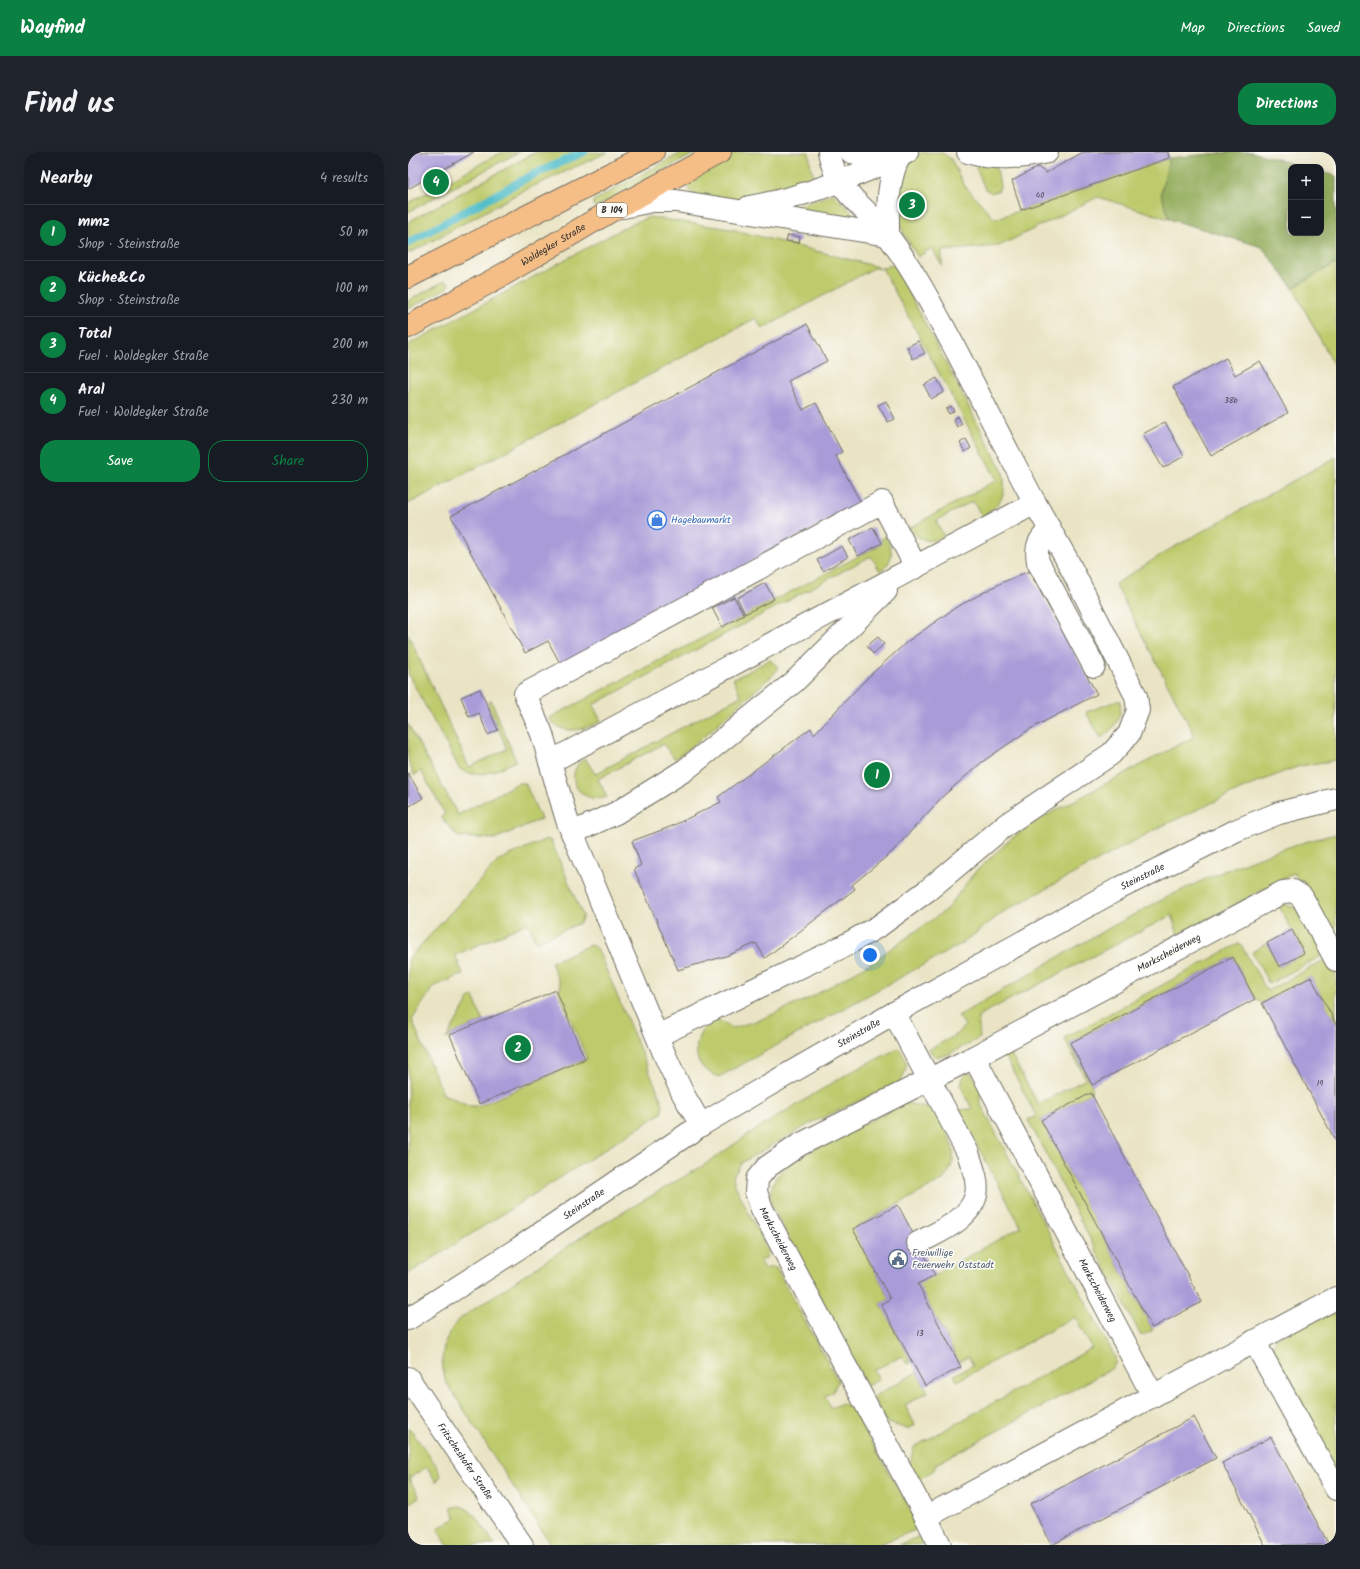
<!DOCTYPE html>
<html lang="en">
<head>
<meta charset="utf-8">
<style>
  :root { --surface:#171b24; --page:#20242c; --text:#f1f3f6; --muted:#9ea1a6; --line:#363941; --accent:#0b8043 }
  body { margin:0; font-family:Kalam,sans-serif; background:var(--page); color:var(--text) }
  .controls { position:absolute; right:12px; top:12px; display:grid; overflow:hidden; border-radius:8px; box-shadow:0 4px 16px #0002 }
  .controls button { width:36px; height:36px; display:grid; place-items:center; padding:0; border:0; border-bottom:1px solid var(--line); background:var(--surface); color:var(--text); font:20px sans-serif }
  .you { position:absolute; left:462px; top:803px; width:14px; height:14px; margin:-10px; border:3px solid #fff; border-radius:50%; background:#1a73e8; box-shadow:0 0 0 6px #1a73e833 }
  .badge { display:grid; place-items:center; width:26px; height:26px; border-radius:50%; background:var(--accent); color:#fff; font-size:13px; font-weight:700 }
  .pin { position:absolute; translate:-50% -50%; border:2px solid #fff; box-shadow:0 1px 4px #0006 }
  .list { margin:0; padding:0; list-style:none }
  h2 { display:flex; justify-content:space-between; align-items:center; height:52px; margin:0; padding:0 16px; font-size:17px }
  h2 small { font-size:13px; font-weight:400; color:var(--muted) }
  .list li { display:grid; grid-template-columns:26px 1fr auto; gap:12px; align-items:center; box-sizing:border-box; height:56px; padding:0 16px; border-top:1px solid var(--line) }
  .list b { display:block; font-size:15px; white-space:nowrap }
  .list p { margin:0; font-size:13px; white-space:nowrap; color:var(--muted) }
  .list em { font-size:13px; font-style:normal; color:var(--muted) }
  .actions { display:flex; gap:8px; padding:12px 16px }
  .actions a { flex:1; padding:9px 0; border:1px solid var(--accent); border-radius:16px; text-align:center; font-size:14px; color:var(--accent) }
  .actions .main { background:var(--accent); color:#fff }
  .map { position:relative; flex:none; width:928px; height:1393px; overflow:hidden; border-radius:16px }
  header { display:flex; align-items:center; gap:24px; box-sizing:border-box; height:56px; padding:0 20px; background:var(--accent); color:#fff }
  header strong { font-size:19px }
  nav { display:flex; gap:22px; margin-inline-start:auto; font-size:14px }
  .intro { display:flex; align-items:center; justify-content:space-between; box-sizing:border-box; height:96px; padding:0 24px }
  h1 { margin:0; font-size:28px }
  .button { padding:10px 18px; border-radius:16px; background:var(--accent); color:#fff; font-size:14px; font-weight:700 }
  main { display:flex; gap:24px; padding:0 24px }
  aside { flex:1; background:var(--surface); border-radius:16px; box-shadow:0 4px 16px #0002 }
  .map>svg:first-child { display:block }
  .green { fill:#becb6d; stroke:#747b4c }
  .forest { fill:#96af60; stroke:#606d46 }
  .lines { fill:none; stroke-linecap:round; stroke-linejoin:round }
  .stream { stroke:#52becb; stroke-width:8 }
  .building { fill:#a89bd8 }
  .minor-casing { stroke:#6e6c61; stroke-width:24 }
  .major-casing { stroke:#6e6c61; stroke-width:24 }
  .minor { stroke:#fff; stroke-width:22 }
  .major { stroke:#f6be87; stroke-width:22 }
  .labels { text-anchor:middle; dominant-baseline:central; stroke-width:3; stroke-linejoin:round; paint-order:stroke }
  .number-label { font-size:8px; fill:#4a4756 }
  .shield { fill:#fdfcf7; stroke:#6a6a68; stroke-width:1 }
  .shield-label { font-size:9px; font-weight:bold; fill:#2b2b2b }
  .street-label { font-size:10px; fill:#2b2b2b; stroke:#fdfcf7 }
  .shop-label { font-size:10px; fill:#366cbe; stroke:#fdfcf7; text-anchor:start }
  .service-label { font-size:10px; fill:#4e5e75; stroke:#fdfcf7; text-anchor:start }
</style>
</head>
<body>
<header>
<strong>Wayfind</strong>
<nav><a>Map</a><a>Directions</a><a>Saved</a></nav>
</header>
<div class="intro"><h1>Find us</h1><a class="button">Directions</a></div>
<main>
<aside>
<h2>Nearby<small>4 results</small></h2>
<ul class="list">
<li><span class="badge">1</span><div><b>mmz</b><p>Shop · Steinstraße</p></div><em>50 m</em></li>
<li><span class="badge">2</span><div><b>Küche&amp;Co</b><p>Shop · Steinstraße</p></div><em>100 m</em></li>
<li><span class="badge">3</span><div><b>Total</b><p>Fuel · Woldegker Straße</p></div><em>200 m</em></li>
<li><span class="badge">4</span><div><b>Aral</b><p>Fuel · Woldegker Straße</p></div><em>230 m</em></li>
</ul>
<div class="actions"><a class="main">Save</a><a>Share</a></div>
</aside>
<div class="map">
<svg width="928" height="1393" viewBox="0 0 928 1393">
  <rect width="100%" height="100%" fill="#fdfcf7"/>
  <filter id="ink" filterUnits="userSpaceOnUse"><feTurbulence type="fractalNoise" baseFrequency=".025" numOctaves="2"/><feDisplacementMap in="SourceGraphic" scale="8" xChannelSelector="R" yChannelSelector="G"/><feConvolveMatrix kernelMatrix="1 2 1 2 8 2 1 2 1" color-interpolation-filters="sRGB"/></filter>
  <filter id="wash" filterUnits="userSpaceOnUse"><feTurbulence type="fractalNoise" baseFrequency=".012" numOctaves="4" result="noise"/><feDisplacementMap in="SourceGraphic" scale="16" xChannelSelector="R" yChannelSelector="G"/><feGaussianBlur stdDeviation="0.9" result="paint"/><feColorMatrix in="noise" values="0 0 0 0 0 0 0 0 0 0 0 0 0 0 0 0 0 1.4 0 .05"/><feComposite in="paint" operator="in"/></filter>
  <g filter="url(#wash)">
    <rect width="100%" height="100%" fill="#eae4c5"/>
    <g class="green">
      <path d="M94 0H111L0 60V51Z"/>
      <path d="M128 0H200L113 40 0 102V70Z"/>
      <path d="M275 0H289L188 55 185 53V49Z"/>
      <path d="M328 0H401L403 17 408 26 406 32 333 48 286 43C283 40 279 38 280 33 281 21 317 6 328 0Z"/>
      <path d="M515 0H533L543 7 556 33 587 67 761 6 753 41 761 67 690 45 591 94 534 99V114L524 96 510 105C501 91 489 73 489 56 489 37 497 8 515 0Z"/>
      <path d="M588 12 592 34 591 38 584 41 577 37 568 16 570 13Z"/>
      <path d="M425 42 443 59 445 66 441 68 378 58Z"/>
      <path d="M241 65 323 77 474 116 486 112 595 320C599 343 594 353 574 364L565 349 528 369 536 384C522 393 511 388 501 376L589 328 474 116H466L354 177 348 166 0 352V193L221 73Z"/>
      <path d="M928 111V217L885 136Z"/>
      <path d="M36 129 41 131 39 136 0 157V149Z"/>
      <path d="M928 305V608L892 614 878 619 834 637 754 674 595 760 555 791 311 925C305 922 297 919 293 913 282 899 292 868 311 869 316 870 321 874 325 876L354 867 402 846 461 812 538 758 567 720 604 686 630 668 787 584 707 432 759 399Z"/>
      <path d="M477 384C486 399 486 409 472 419L463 404 185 553 193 569C177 578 153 585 141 566L474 392 472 388Z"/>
      <path d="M0 482 61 615 99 597 80 553 83 548 108 609C91 617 68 630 51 616L0 522Z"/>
      <path d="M362 508 369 514V518L366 522 286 593 267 607 255 592 190 627 199 645C171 654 153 622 177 606L187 622 333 544 325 527Z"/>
      <path d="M712 548C715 565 707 576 693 586L678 560Z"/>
      <path d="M0 572 50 663 110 631H117L133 667 86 687 50 685 33 665 37 662 13 619 6 623 0 609Z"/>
      <path d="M928 682V792L901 742 886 721 770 783 764 763 570 864 572 886 539 903 528 905 520 898 550 882 557 873 550 864C670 795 792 713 928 682Z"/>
      <path d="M138 687 143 689 175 764 172 771 128 790 120 771 47 803 55 822 25 835 4 868 35 942 63 954H71L179 907 150 837 153 836 143 810 182 793 189 796 255 952 254 961 0 1122V807L91 708Z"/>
      <path d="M875 752 889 756 917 802 861 832 844 800 859 791 872 815 896 801 871 754Z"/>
      <path d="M832 791 859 839 920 806 928 822V872L903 825 854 851 847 847 825 805 662 891 684 933 683 941 633 968 745 1178 733 1184 620 968 628 964 595 900 601 899 630 952 678 927 656 886Z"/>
      <path d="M65 844 75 869 42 883 43 885 38 887 61 847Z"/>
      <path d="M491 896C501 911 500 915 492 930L405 970 333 1011 325 1025 326 1031 360 1100 358 1106 352 1109 356 1118 363 1115 368 1116 430 1229 425 1240 417 1244 423 1256 434 1251 444 1256 504 1361 510 1377 469 1393H143L38 1230C30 1204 35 1189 50 1168L178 1082 296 1013 347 978 439 922Z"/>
      <path d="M556 921H563L572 934V951L707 1205V1212L703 1217 528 1312 526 1318 509 1328 501 1314 506 1295 684 1196 667 1165 549 1229 546 1223 565 1213 560 1205 551 1210 510 1132 613 1075 550 958 564 957 553 934Z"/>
      <path d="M497 951 526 956C539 982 557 1002 535 1028L445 1077 482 1147 473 1152 504 1210 499 1212 494 1204 466 1218 471 1227 459 1234 363 1052C362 1041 363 1031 370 1023 383 1006 407 997 426 987 450 975 473 963 497 951Z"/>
      <path d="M928 1155V1323L860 1202 869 1186Z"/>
      <path d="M509 1220 520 1240 497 1253 507 1273 499 1277 478 1270 465 1245Z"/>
      <path d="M0 1275 29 1314 33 1324 28 1330 19 1315 1 1326 11 1345 0 1352Z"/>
      <path d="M51 1354C68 1357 77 1379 87 1393H39L30 1376 48 1366 43 1356Z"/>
      <path d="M512 1384 514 1388 513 1393H491Z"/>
    </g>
    <path class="forest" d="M823 0H844L896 15H883V81H913V20L928 24V111L885 136 854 95 761 67 753 41 761 6Z"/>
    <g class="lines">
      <path class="stream" d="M0 91 120 25 176 0"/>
    </g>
    <g id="blocks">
      <g class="building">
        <path d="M0 0H66L0 37Z"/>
        <path d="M675 0H760L761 6 613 58 604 29 630 15 638 21Z"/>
        <path d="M380 83 392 85 391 91 378 89Z"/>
        <path d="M399 172 419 209 380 229 395 258 408 251 434 300 428 304 453 351 153 513 140 489 117 501 43 364Z"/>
        <path d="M510 189 517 201 505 207 499 195Z"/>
        <path d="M818 206 827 223 852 209 880 261 803 304 765 235Z"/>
        <path d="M529 226 536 240 523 247 516 233Z"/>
        <path d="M478 249 487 267 480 270 470 253Z"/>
        <path d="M543 254 546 259 541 262 538 257Z"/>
        <path d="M550 264 554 272 549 275 545 267Z"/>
        <path d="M757 270 776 304 755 316 735 282Z"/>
        <path d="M558 287 563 296 557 300 552 291Z"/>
        <path d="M465 375 474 391 450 404 441 388Z"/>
        <path d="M434 394 440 405 415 419 409 408Z"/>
        <path d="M621 419 689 542 622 577 574 610 534 645 484 700 444 733 447 737 357 806 348 791 321 803 270 818 226 717 233 713 224 689 262 675 313 650 310 645 403 576 406 582 459 526 500 489 547 456 593 431Z"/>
        <path d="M357 431 366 447 337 462 329 446Z"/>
        <path d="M326 445 336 463 314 475 304 456Z"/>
        <path d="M470 485 476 492 465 502 459 494Z"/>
        <path d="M72 537 90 578 80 583 71 561 61 565 53 545Z"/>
        <path d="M0 621 15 646 0 655Z"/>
        <path d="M884 778 896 801 871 815 859 791Z"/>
        <path d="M825 805 847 847 684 933 662 891Z"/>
        <path d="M903 825 928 872V990L854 851Z"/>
        <path d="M148 838 177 907 71 952 42 883Z"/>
        <path d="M683 941 794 1150 744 1176 633 968Z"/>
        <path d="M490 1053 527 1123 510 1132 553 1215 517 1234 473 1152 482 1147 445 1077Z"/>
        <path d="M786 1265 808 1306 644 1393 622 1352Z"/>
        <path d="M863 1285 889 1333 921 1393H857L814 1311Z"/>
      </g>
    </g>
  </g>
  <g filter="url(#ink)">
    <use href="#blocks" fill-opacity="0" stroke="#6e6c61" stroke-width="1"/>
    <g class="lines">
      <defs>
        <g id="minor">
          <path d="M421 0C430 46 457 51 481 85 507 120 528 161 549 200 575 250 600 301 627 351"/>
          <path d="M443 0 471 6 491 5C479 30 480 56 480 83"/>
          <path d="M560 0C584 8 615 6 639 0"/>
          <path d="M215 55 244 49H268L480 83"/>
          <path d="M341 55C394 46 442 26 491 5L499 0"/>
          <path d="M476 354 508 415"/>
          <path d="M642 377C631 388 627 394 630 410L686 514"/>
          <path d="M142 610 134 582 117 542 474 350"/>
          <path d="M164 681 208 661 277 618 386 530 478 439"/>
          <path id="s1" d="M928 808 894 745 885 739 875 740 566 905 391 993 359 1015 349 1027 348 1040 354 1057 518 1365 928 1146"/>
          <path d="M486 861 560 1001C564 1014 571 1029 568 1043 562 1068 530 1080 510 1091"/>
          <path d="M249 884 434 795 471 774 520 738 599 672 703 602 721 582 730 558 728 544 658 406 627 351 142 610 159 668 258 906 275 942 293 973"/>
          <path id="s2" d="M566 905 745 1244"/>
          <path id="s3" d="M0 1167 111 1096 293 973 347 941 486 861 712 736 829 678 871 661 928 647"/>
          <path d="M846 1189 928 1337"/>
          <path id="s4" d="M0 1226 114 1393"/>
          <path d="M518 1365 532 1393"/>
        </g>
        <g id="major">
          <path d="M0 125 245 0"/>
          <path id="s5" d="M0 175 98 121 206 57 312 0"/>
        </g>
      </defs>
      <use href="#minor" class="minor-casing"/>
      <use href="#major" class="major-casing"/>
      <use href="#minor" class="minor"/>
      <use href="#major" class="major"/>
    </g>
  </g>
  <defs>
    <symbol id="shop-ring" viewBox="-11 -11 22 22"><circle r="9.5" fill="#fdfcf7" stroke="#3f7fe0" stroke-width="1.5"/><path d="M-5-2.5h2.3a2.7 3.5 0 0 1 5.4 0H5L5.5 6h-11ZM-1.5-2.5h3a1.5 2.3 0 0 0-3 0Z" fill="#3f7fe0"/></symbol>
    <symbol id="civic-ring" viewBox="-11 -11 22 22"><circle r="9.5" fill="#fdfcf7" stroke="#5c6f8a" stroke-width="1.5"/><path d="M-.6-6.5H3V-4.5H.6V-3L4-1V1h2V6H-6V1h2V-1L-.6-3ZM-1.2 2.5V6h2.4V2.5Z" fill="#5c6f8a"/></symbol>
  </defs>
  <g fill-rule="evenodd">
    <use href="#shop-ring" x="238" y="357" width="22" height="22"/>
    <use href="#civic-ring" x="479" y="1096" width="22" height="22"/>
  </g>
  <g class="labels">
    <g class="number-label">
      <text x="632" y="43">40</text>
      <text x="823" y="248">38b</text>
      <text x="912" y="931">19</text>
      <text x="512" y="1181">13</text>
    </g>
    <rect class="shield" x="189" y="51" width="30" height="14" rx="3"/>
    <g class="shield-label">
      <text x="204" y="58">B 104</text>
    </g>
    <g class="street-label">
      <text stroke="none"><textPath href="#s5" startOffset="167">Woldegker Straße</textPath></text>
      <text stroke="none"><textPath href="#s3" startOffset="858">Steinstraße</textPath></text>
      <text transform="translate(761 801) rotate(-28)">Markscheiderweg</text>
      <text stroke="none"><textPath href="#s3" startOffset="534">Steinstraße</textPath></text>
      <text stroke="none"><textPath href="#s3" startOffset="210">Steinstraße</textPath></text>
      <text stroke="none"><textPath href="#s1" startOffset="758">Markscheiderweg</textPath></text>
      <text stroke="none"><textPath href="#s2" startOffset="264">Markscheiderweg</textPath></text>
      <text stroke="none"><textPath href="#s4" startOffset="101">Fritscheshofer Straße</textPath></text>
    </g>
    <g class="shop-label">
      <text x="263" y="368">Hagebaumarkt</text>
    </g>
    <g class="service-label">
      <text x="504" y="1101">Freiwillige<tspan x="504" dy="12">Feuerwehr Oststadt</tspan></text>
    </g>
  </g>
</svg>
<div class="controls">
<button>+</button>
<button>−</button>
</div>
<div class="you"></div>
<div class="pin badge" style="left:469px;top:623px">1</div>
<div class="pin badge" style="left:110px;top:896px">2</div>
<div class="pin badge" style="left:504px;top:53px">3</div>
<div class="pin badge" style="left:28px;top:30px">4</div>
</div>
</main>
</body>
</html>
